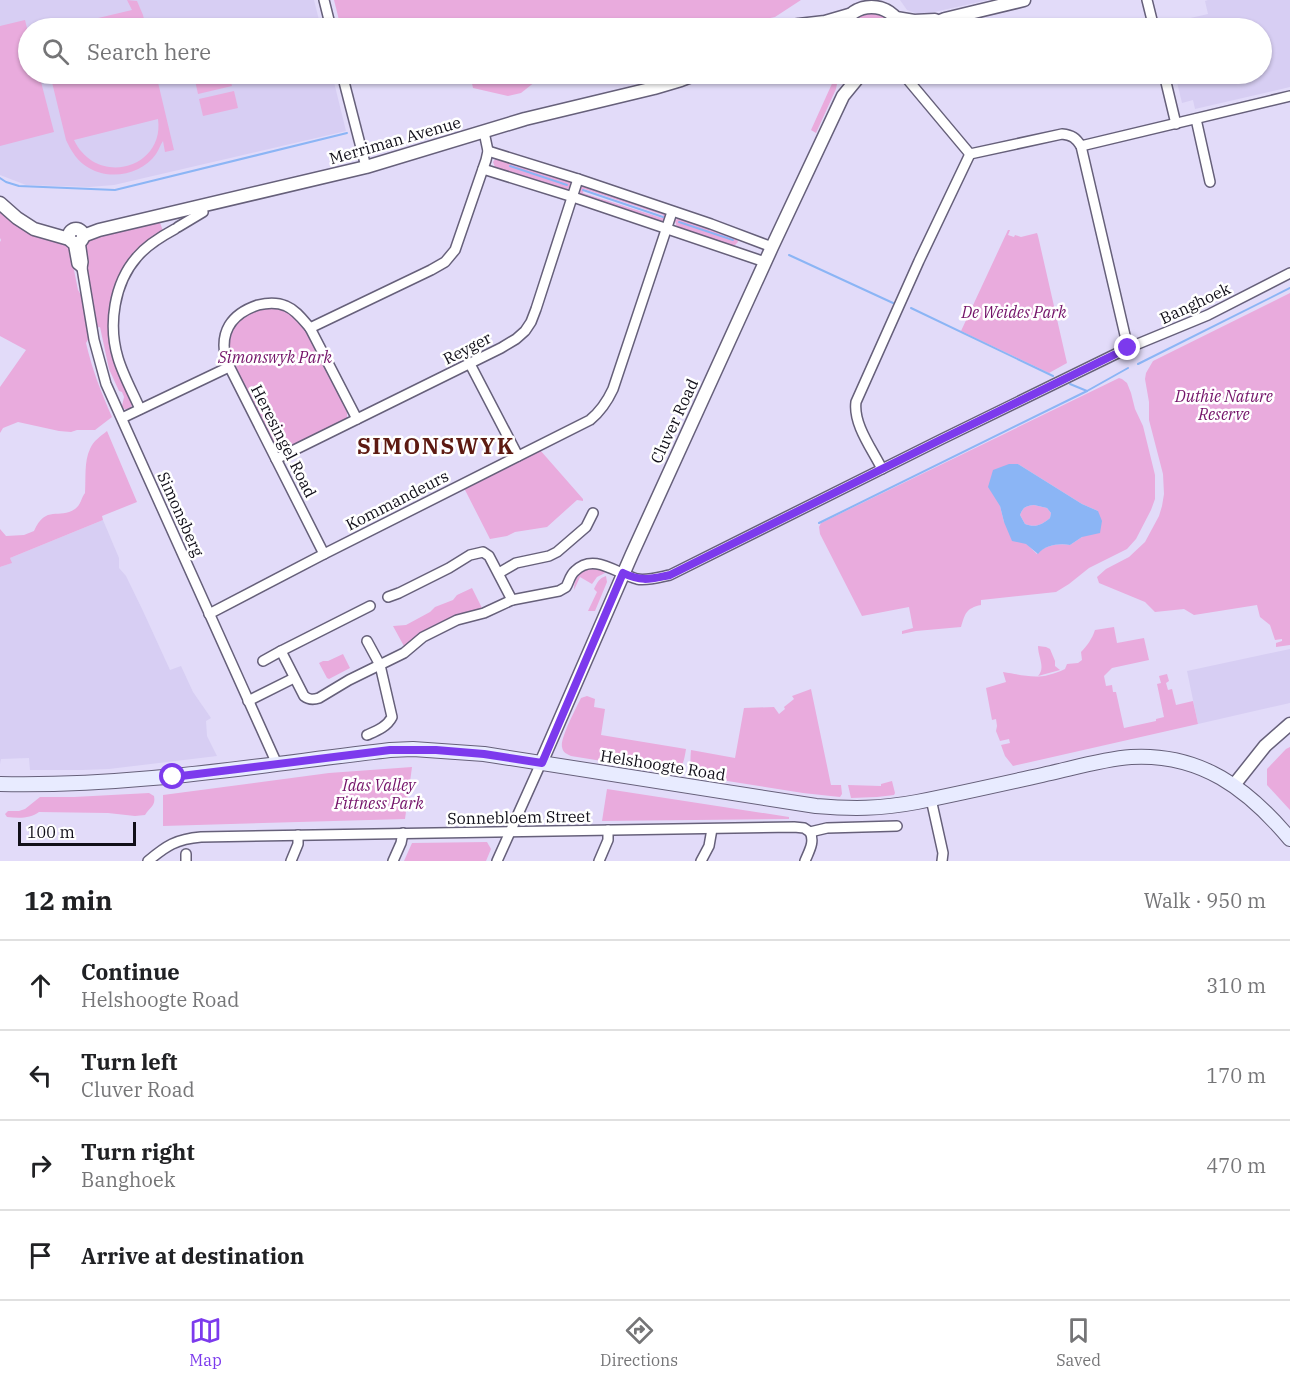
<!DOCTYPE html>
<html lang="en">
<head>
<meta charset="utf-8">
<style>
  :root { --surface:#fff; --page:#f2f2f2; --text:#202124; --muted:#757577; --line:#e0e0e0; --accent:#7c3aed }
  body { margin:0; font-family:"IBM Plex Serif",serif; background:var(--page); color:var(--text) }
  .scale { position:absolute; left:18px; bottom:15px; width:118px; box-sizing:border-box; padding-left:6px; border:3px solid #110f19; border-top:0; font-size:16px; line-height:21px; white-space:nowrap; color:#110f19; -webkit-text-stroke:4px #fff; paint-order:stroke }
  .stop { position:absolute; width:18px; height:18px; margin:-14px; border:4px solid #7c3aed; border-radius:50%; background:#fff }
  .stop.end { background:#7c3aed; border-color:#fff; box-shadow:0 2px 6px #0008 }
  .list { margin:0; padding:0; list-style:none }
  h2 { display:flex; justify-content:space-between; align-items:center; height:78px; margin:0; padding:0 24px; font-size:26px }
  h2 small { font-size:20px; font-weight:400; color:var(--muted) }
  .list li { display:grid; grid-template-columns:39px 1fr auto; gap:18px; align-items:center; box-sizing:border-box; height:90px; padding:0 24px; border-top:2px solid var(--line) }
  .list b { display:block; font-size:22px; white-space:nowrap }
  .list p { margin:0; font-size:20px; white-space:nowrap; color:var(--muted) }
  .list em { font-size:20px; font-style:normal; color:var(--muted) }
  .icon { flex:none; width:33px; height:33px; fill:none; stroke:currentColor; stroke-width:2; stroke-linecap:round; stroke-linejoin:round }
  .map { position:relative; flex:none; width:1290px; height:861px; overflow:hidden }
  .search { position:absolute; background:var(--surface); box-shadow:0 2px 4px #0004; left:18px; right:18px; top:18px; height:66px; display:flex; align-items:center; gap:15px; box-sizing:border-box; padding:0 21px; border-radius:33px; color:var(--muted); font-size:22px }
  .sheet { height:438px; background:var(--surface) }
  nav { display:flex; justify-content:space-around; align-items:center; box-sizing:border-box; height:84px; border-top:2px solid var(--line); background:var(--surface); font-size:16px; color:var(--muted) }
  nav a { display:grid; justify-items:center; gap:3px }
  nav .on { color:var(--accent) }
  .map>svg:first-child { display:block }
  .built { fill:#d7cef3 }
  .green { fill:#e9abdd; fill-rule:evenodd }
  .water { fill:#8bb5f5; fill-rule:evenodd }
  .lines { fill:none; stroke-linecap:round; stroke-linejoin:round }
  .stream { stroke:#8bb5f5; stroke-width:2 }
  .minor-casing { stroke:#66607a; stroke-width:12 }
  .tertiary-casing { stroke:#66607a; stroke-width:15 }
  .secondary-casing { stroke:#66607a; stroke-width:16 }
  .minor { stroke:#fff; stroke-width:9 }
  .tertiary { stroke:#fff; stroke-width:12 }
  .secondary { stroke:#e8ebff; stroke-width:14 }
  .route { stroke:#7c3aed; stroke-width:8 }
  .labels { text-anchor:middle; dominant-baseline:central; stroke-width:5; stroke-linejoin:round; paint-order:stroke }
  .street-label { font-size:16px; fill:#110f19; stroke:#fff }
  .park-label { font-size:16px; font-style:italic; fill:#741369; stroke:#fff }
  .district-label { font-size:22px; font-weight:bold; letter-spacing:1.5px; fill:#5d1a12; stroke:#fff }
</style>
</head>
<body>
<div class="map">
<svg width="1290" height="861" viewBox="0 0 1290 861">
  <rect width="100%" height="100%" fill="#e2dbf9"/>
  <g class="built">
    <path d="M0 0H314L321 28H28V74H332L346 131 114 185 89 187 26 185 0 175Z"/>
    <path d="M900 0H988L921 15 907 10Z"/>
    <path d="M1208 0H1290V87L1195 109 1193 100 1182 103 1175 74H1262V28H1178L1188 26 1186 19 1208 14 1205 1Z"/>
    <path d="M103 520 119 558V568L126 576 143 611 170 670 181 666 193 692 211 718 206 721 207 736 217 756 109 769 82 770H30L29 758 1 759 0 764V567L11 563 10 558Z"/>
    <path d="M1290 649V703L1198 724 1187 671Z"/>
  </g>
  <g class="green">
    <path d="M127 0 137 1 143 15 146 28H56L132 10Z"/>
    <path d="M334 0H801L775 17 725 28H341Z"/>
    <path d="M860 11 884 12 896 28H846Z"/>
    <path d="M25 20 28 32V74H39L54 132 0 146V26Z"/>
    <path d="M50 74H156L174 150 165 152 163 141C160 145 159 150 156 154 142 174 111 181 89 168 78 162 71 151 66 140ZM158 119C165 168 97 188 74 140Z"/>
    <path d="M205 74H229L232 86 198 94 194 76Z"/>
    <path d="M470 74H545L521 93 508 96 473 88Z"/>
    <path d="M833 74H839L836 89 816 133 811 130 835 77Z"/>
    <path d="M234 91 238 108 203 116 199 99Z"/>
    <path d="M496 158 568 180 571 182V187L565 190 495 167 493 162Z"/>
    <path d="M584 185 667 213V217L664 222H661L582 196 579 192 580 188ZM584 189 663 215 662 218 583 193Z"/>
    <path d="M0 211 13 223 22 229 34 234 66 242 69 245 78 290 83 298 89 338 86 343C92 369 101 392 112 417L95 430H77L71 432 59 431 18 422 3 428 0 433V387L26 350 0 336V242L1 240 0 238Z"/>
    <path d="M679 217 736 237 738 242 735 245H731L677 227 675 221Z"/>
    <path d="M159 220 163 231 117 284 110 305 108 326 111 347 133 403 130 409H124L122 406 124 397 122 392 119 391 109 369 100 327 96 328 83 247 85 242 89 238Z"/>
    <path d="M1008 230H1010L1008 235 1014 237 1015 235 1021 237 1037 233 1038 236 1067 363 1049 373 961 331Z"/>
    <path d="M1290 293V645L1276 647V643L1282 641V639L1275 640 1270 625 1260 617 1257 605 1194 615 1184 609 1155 612 1145 602 1099 583 1097 577 1106 569 1129 557 1145 542 1159 516 1162 506 1164 494 1163 474 1149 420V402L1145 379 1146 373 1153 361Z"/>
    <path d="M272 307 280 309 295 317 307 331 347 412V418L344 422 285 451 280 452 276 449 232 363 229 347 230 333 242 316 262 308Z"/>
    <path d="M1119 378 1122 379 1127 383 1131 393 1135 409 1143 426 1155 475V499L1151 510 1136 539 1127 549 1089 568 1069 584 1056 592 981 600V605C966 608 965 614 961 627L916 631 902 634V631L913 628 909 607 862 616 820 534 819 527 821 523ZM1018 464 1082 504 1098 511 1082 537 1070 545C1059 543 1045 545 1037 554L1004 522 1000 506Z"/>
    <path d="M107 431 137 502 102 516 103 520 10 558 12 563 0 567V529L6 536 24 535 34 531C46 504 59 520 75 509 81 505 81 498 85 493 86 479 84 461 90 449 93 441 101 436 107 431Z"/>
    <path d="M540 450 583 499V501L577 500 547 527 515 532 507 536 490 539 464 488Z"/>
    <path d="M1034 505 1047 508 1051 513 1050 518C1042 525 1035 528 1025 524L1020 515C1023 507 1026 506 1034 505Z"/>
    <path d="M595 568 603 570 605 573 597 577 592 584 580 577 574 590C574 576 582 569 595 568Z"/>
    <path d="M606 576 607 582 595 611H588L597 592 594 589C597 583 599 578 606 576Z"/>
    <path d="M472 588 483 610 405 648 393 626 406 625 430 612 435 607 453 600 457 595Z"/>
    <path d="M1114 627 1117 643 1144 638 1149 660 1112 668 1104 676 1106 686 1112 685 1113 692H1116L1124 728 1156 721V719L1164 717 1157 684 1161 683 1159 676 1167 674 1169 681 1166 683 1168 690 1172 689 1176 705 1193 701 1198 724 1013 766 1005 756 1001 745 1010 743 1009 739 1000 741 996 731 997 726 996 719 992 720 986 688 1006 682 1003 672C1028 676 1040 681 1065 669L1067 664 1078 663 1082 660 1081 652C1087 646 1092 639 1095 630Z"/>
    <path d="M1038 646 1046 647 1050 649 1055 661V666L1060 670 1038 676C1046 668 1038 657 1038 646Z"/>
    <path d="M343 654 350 668 329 679 327 678 319 663 323 661H328Z"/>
    <path d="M811 689 831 785H841L842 794 840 797 803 793 702 777C689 773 690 763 691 750L735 758 744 708 774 707 779 714 785 709 784 707 794 699 792 696Z"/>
    <path d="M587 696 595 699 594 707 605 709 601 735 686 749C684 761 683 771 670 772L571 756C567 754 563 753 562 747 560 739 575 710 579 702L581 698Z"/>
    <path d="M1290 747V810L1267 785V769L1286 749Z"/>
    <path d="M412 767 405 819 163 826V795L329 773Z"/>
    <path d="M892 781 895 793 894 795 877 797 851 798 848 785 881 786V784Z"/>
    <path d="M607 789 789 817V819L602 821Z"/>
    <path d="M149 793 154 796C156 806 150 807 145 815L135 816 108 813 39 812C30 819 18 818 7 817L5 814 8 811H19L25 809 40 797H74Z"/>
    <path d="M487 842 491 849 486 861H404L412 843Z"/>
  </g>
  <path class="water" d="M1009 464H1018L1082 504 1098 511 1102 521 1100 533 1082 537 1070 545C1059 543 1045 545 1038 554L1026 544 1012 541 1004 522 1000 506 988 487 993 470ZM1034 505 1047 508 1051 513 1050 518C1042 525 1035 528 1025 524L1020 515C1023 507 1026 506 1034 505Z"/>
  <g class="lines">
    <g class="stream">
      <path d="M510 166 567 185"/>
      <path d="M0 178 6 182 19 186 115 190 347 133"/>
      <path d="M583 190 663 217"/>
      <path d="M679 222 733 240"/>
      <path d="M789 255 893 303"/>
      <path d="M911 308 1053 376"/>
      <path d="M1138 364 1290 288"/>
      <path d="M1070 384 1087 391"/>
      <path d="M819 523 1087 391 1128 368"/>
    </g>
    <defs>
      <g id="minor">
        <path d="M324 0 331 28"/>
        <path d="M1147 0 1154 28"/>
        <path d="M342 74 366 167"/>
        <path d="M903 74 970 154 1062 134C1072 135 1076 138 1081 146L1290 96"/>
        <path d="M1164 74 1176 124"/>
        <path d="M1196 119 1210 182"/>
        <path d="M1081 146 1128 348"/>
        <path d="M488 151 578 179 711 224 772 247"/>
        <path d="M483 169 573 197 765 262"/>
        <path d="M178 227 203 212 201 206"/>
        <path d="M80 241 83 262 82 268 94 340 106 384 277 764"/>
        <path d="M73 242 77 264 82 268"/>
        <path d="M310 328 431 270 445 262 455 250 486 160 488 151 484 132"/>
        <path d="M470 364 518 456"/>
        <path d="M140 409C133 393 123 375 118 358 108 325 114 283 137 257 147 245 162 236 175 229"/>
        <path d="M122 418 229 367"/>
        <path d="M276 459 501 348 516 339 525 331 531 322 536 309 578 179"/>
        <path d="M882 469C872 449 853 424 856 402L919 261 970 154"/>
        <path d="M324 554 226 360C219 332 231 314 258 305 266 303 277 302 286 306 296 310 303 320 310 328L357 419"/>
        <path d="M499 573 516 563 549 556 557 552 586 527 593 513"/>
        <path d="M388 597 399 593 449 568 470 555 483 552 489 556 512 600"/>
        <path d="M370 606 281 651 304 696C309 700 313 700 319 698L349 680 404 653 423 637 457 620 484 613 512 600 559 591 566 587C569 582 570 575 575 571 594 552 617 574 637 579 647 581 660 577 670 575L942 439 1128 348 1208 315 1290 273"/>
        <path d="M209 614 324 554 590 420C601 411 607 402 613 389L672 212"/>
        <path d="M263 661 281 651"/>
        <path d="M248 701 294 678"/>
        <path d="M367 735C376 731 387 727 392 717L380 665 367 641"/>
        <path d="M931 799 943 853 942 861"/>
        <path d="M186 854V861"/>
        <path d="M148 861C166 846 176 839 201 837L794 827 804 828 810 832 827 828 897 826"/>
        <path d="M291 861 298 844V835"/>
        <path d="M393 861 401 843 403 833"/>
        <path d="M497 861 541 763"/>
        <path d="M599 861 608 840V830"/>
        <path d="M701 861 709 846 712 829"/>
        <path d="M805 861C809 851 815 842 810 832"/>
      </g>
      <g id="tertiary">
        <path d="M896 18 914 21 935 20"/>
        <path d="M780 28 799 25 825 22 849 15"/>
        <path d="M842 28C851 0 892 0 901 28"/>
        <path d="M923 28 945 19 1024 0"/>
        <path d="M0 203 17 218 34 229 69 239"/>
        <circle cx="76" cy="236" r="7"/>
        <path d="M83 236 99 230 366 167 525 119 654 88 681 80 697 74"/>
        <path d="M541 763 632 554 772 247 843 96 861 74"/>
        <path d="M1234 785 1265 746 1290 724"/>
      </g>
      <path id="secondary" d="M0 784C131 787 260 765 390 750L413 749 484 754 816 806C852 809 880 809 917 802 962 793 1006 783 1051 773 1077 767 1104 759 1131 757 1201 753 1248 789 1290 839"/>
    </defs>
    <use href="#minor" class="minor-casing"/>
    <use href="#tertiary" class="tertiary-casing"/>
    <use href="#secondary" class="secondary-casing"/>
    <use href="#minor" class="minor"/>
    <use href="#tertiary" class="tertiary"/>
    <use href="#secondary" class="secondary"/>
  </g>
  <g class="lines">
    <path class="route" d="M173 777 390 750H436L484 754 542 763 623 573C642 582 650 579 670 575L942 439 1128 348"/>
  </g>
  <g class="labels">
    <g class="street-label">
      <text transform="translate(395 140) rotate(-16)">Merriman Avenue</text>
      <text transform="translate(1195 303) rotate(-25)">Banghoek</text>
      <text transform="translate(467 348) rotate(-27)">Reyger</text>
      <text transform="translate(674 421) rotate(-65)">Cluver Road</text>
      <text transform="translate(284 441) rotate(63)">Heresingel Road</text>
      <text transform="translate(397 500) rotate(-27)">Kommandeurs</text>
      <text transform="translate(181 514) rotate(66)">Simonsberg</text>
      <text transform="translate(663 765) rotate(9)">Helshoogte Road</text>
      <text transform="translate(519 817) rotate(-1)">Sonnebloem Street</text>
    </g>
    <g class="park-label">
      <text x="1014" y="312">De Weides Park</text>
      <text x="275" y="357">Simonswyk Park</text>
      <text x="1224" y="396">Duthie Nature<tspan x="1224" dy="18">Reserve</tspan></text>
      <text x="379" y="785">Idas Valley<tspan x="379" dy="18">Fittness Park</tspan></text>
    </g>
    <g class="district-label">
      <text x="436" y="445">SIMONSWYK</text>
    </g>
  </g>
</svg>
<div class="scale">100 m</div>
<div class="stop" style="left:173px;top:777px"></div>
<div class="stop end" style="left:1128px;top:348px"></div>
<div class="search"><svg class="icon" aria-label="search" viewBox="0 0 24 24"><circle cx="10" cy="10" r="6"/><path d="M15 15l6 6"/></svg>Search here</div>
</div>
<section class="sheet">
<h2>12 min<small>Walk · 950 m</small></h2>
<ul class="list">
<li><svg class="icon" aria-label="ahead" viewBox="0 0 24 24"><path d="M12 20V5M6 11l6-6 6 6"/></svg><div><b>Continue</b><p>Helshoogte Road</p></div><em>310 m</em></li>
<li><svg class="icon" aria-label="left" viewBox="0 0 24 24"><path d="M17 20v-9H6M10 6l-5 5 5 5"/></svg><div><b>Turn left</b><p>Cluver Road</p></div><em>170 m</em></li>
<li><svg class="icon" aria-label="right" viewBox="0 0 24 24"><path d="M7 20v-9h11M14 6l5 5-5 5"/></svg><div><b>Turn right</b><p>Banghoek</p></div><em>470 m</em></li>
<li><svg class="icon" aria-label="arrive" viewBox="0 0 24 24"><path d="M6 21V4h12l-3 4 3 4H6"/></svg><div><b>Arrive at destination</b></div></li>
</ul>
</section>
<nav>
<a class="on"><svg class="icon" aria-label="map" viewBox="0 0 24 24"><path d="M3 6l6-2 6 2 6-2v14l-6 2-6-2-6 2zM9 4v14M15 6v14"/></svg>Map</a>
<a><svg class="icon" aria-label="directions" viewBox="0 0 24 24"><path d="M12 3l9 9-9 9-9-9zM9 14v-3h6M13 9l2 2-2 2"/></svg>Directions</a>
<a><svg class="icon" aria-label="saved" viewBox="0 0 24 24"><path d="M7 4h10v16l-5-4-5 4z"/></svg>Saved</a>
</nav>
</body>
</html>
